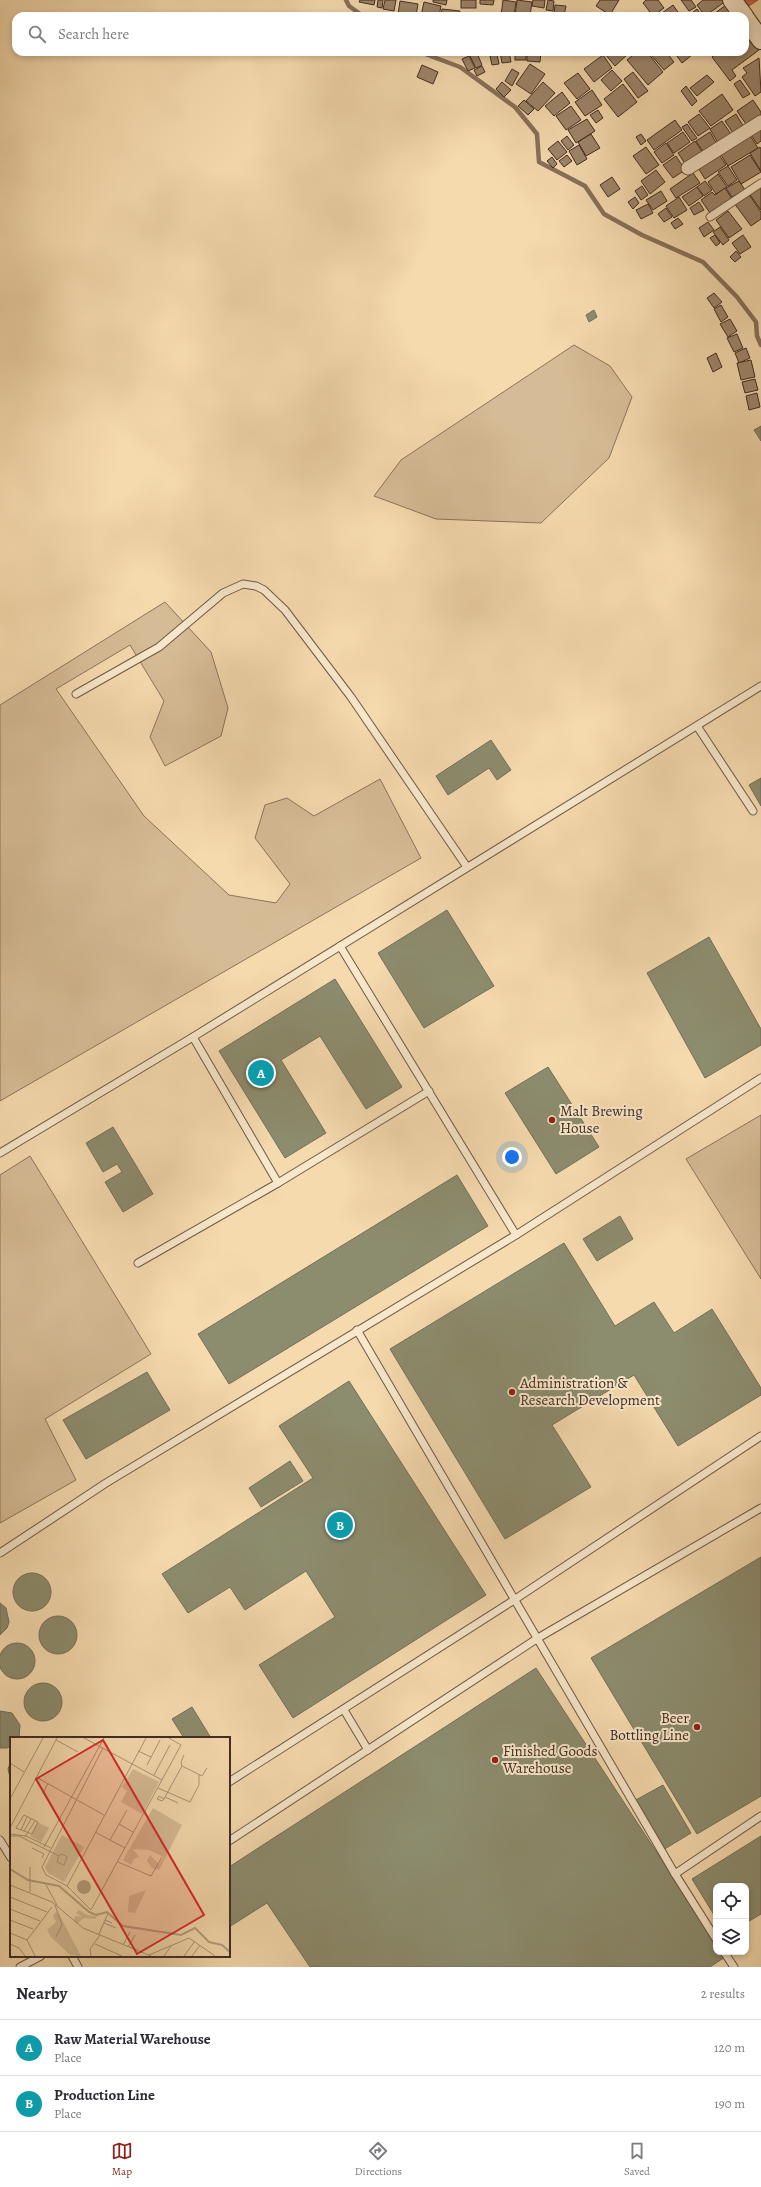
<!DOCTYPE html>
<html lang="en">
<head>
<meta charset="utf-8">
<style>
  :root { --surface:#fff; --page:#f7f7f7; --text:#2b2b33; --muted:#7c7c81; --line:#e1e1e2; --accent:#8f2418 }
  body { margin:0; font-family:Alegreya,serif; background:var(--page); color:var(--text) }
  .controls { position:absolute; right:12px; bottom:12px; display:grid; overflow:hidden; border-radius:8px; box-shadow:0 2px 6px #0003 }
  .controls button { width:36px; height:36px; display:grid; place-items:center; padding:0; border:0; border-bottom:1px solid var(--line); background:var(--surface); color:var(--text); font:20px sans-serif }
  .you { position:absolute; left:512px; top:1157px; width:14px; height:14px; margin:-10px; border:3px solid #fff; border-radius:50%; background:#1a73e8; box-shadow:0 0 0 6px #1a73e833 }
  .badge { display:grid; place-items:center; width:26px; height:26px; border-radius:50%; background:var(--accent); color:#fff; font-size:13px; font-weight:700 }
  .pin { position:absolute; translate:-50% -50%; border:2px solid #fff; box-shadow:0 1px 4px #0006 }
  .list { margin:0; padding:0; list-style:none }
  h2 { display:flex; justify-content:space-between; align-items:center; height:52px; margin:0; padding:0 16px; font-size:17px }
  h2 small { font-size:13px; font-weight:400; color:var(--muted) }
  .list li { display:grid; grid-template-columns:26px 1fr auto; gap:12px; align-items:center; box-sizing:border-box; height:56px; padding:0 16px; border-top:1px solid var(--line) }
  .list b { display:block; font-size:15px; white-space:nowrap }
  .list p { margin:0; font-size:13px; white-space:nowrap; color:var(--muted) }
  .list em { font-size:13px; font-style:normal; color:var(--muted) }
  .icon { flex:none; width:22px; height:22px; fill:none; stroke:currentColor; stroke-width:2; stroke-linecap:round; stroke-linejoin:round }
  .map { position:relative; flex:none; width:761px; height:1967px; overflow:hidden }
  .search { position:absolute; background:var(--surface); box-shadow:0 2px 6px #0003; left:12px; right:12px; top:12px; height:44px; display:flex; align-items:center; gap:10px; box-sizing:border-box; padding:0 14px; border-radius:12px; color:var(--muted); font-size:15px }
  .sheet { height:164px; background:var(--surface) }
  nav { display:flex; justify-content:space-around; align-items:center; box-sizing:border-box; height:56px; border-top:1px solid var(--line); background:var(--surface); font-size:11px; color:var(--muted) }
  nav a { display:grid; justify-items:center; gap:2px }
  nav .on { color:var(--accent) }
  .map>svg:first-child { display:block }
  .green { fill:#d6bc96; stroke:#8b745c }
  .shops { fill:#d6604d; stroke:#a95040 }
  .industry { fill:#8c8c6e; stroke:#756f58 }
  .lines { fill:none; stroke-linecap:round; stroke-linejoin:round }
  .stream { stroke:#87715a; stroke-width:4.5 }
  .building { fill:#9e866b; stroke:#402c23 }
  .lane-casing { stroke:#6d5846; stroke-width:9 }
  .street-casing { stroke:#6d5846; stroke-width:15 }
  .secondary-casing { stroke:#402c23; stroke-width:20 }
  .lane { stroke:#f8e7ca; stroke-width:7 }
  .street { stroke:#f8e7ca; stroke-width:13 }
  .secondary { stroke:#f8e7ca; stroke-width:18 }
  .poi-dot { fill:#8f2418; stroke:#f8e7ca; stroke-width:1.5 }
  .labels { text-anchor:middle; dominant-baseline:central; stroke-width:4; stroke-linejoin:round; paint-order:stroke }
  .poi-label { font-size:15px; fill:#402c23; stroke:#f8e7ca; text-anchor:start }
  .inset-river { fill:none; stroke:#b79f7f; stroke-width:2 }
  .inset-road { fill:none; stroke:#ad9476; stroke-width:1 }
  .view { fill:#d62828; fill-opacity:0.15; stroke:#d62828; stroke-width:2 }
  .inset-edge { fill:none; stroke:#402c23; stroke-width:2 }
</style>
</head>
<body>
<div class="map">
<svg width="761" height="1967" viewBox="0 0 761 1967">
  <rect width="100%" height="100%" fill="#f5daae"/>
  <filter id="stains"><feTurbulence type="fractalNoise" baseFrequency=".005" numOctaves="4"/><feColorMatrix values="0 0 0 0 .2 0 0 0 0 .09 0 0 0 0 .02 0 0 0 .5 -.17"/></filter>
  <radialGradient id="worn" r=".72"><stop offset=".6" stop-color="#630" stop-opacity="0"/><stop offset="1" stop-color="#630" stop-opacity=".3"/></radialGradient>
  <g class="green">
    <path d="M574 345 610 366 632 397 609 458 541 523 436 519 374 496 401 460Z"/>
    <path d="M165 602 211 652 228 708 221 736 165 766 150 737 164 701 130 645 56 689 144 816 229 895 276 903 290 884 255 838 265 805 287 798 314 816 380 779 421 858 0 1101V705Z"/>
    <path d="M761 1115V1279L686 1159Z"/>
    <path d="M30 1156 151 1354 45 1419 76 1480 0 1523V1175Z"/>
  </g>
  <path class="shops" d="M745 0H758L749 6Z"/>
  <g class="industry">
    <path d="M594 310 597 317 589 322 586 315Z"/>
    <path d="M761 426V441L754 430Z"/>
    <path d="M491 740 511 770 497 780 489 768 448 795 436 776Z"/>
    <path d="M761 778V806L749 785Z"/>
    <path d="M447 910 494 986 424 1028 378 953Z"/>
    <path d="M709 937 761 1029V1045L705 1078 647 973Z"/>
    <path d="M335 979 402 1087 366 1109 320 1036 281 1060 326 1133 285 1158 219 1051Z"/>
    <path d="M548 1067 599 1147 556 1174 505 1093Z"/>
    <path d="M113 1127 153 1194 123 1212 105 1182 122 1172 117 1164 103 1172 86 1143Z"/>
    <path d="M457 1175 488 1226 229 1384 198 1334Z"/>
    <path d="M620 1216 633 1239 597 1261 583 1239Z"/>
    <path d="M564 1243 615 1326 654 1302 674 1333 712 1309 761 1388V1395L678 1446 634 1375 552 1425 591 1487 505 1539 390 1349Z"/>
    <path d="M147 1372 170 1410 86 1459 63 1420Z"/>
    <path d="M349 1381 486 1595 293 1718 259 1665 335 1617 306 1571 245 1610 230 1587 188 1613 162 1574 313 1478 279 1426Z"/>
    <path d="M290 1461 303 1481 261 1507 249 1488Z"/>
    <path d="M761 1557V1796L697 1834 591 1658Z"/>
    <circle cx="32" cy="1592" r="19"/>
    <path d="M0 1603 6 1608 9 1622 7 1628 0 1635Z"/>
    <circle cx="58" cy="1635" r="19"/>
    <circle cx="17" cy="1661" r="18"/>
    <path d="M536 1668 716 1943V1952H722L725 1957 710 1967H310L267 1903 229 1927V1867Z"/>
    <circle cx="43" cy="1702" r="19"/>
    <path d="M192 1707 211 1738H184L172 1719Z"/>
    <path d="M0 1711 12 1713 20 1725 19 1738H11V1746L7 1748H0Z"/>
    <path d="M11 1761V1781L8 1769Z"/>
    <path d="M663 1785 691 1833 663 1850 634 1801Z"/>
    <path d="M761 1836V1914L746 1923V1886H716V1918L692 1879Z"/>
  </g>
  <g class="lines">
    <g class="stream">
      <path d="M346 0 349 6 363 16"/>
      <path d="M420 52 460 67 515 107 537 134 539 162 585 186 604 214 642 235 703 262 737 297 756 322 757 336 761 345"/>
    </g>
  </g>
  <g class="building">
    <path d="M360 0H375L374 5 359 2Z"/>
    <path d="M378 0H383L382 8 377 7Z"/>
    <path d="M385 0H396L394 11 383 9Z"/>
    <path d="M433 0H447L446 5 433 2Z"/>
    <rect x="461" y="0" width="15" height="8"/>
    <path d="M480 0H494L493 5 480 4Z"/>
    <path d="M503 0 516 2 514 16H501Z"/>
    <path d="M517 0 532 2 530 16H515Z"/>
    <path d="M533 0H545L544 8 532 6Z"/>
    <path d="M548 0 554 1 553 11 546 10Z"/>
    <path d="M600 0H619L610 15 596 6Z"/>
    <path d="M646 0H658L664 8 653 16 643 3Z"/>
    <path d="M681 0H691L696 7 689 11Z"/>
    <path d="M703 0H725L726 1 705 16 697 5Z"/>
    <path d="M400 1 418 4 416 16 398 14Z"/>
    <path d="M424 2 441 6 439 16H421Z"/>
    <path d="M555 5 566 6 564 16 554 14Z"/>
    <path d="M673 5 680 15 664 16 662 13Z"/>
    <path d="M726 5 734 15 732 16H711Z"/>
    <path d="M442 9 460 11 459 16H441Z"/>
    <path d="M697 9 702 16H688Z"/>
    <path d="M746 32 759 50 732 70 736 76 730 81 712 57 719 52H745Z"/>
    <path d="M500 52H509L511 62 502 63Z"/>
    <rect x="515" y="52" width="11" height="8"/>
    <path d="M527 52H541L540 62 527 61Z"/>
    <path d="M608 52H628L629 53 615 66 605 54Z"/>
    <path d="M637 52H647L663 72 648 85 627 60Z"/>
    <path d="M656 52H666L674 62 664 70 651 55Z"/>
    <path d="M674 52H690L692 55 682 63Z"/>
    <path d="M477 53 482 65 476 68 470 56Z"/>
    <path d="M497 54 499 64 492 65 490 56Z"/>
    <path d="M603 55 612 68 594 82 584 69Z"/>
    <path d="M469 56 475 68 468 71 462 59Z"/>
    <path d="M759 58 761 92 755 96 742 77 747 73 743 68Z"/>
    <path d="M530 64 545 74 531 94 516 84Z"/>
    <path d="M422 65 438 72 433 84 417 77Z"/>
    <path d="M482 66 485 72 477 76 474 70Z"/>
    <path d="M512 69 519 73 512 86 505 81Z"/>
    <path d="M612 70 622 81 611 91 601 80Z"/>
    <path d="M633 72 648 91 638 98 624 79Z"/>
    <path d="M578 73 590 89 577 99 564 83Z"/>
    <path d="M707 75 714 82 697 96 690 88Z"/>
    <path d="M740 80 750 94 743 98 734 84Z"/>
    <path d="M502 82 511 90 504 97 496 89Z"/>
    <path d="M543 82 555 93 538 111 526 101Z"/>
    <path d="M623 84 637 102 618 117 604 99Z"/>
    <path d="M686 86 697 101 692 106 681 91Z"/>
    <path d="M592 90 602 105 585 116 575 102Z"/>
    <path d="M562 92 570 103 554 116 545 106Z"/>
    <path d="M722 94 733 110 711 126 699 111Z"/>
    <path d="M524 100 534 109 528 115 518 106Z"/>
    <path d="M753 100 761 112V118L748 127 737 111Z"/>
    <path d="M571 106 581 120 566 130 556 116Z"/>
    <path d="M598 110 603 118 596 123 590 115Z"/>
    <path d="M699 114 710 128 698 136 688 122Z"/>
    <path d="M736 114 745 129 735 136 725 121Z"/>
    <path d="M587 119 595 131 576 143 568 130Z"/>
    <path d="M675 120 682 130 654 150 647 140Z"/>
    <path d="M722 121 733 137 720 146 710 129Z"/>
    <path d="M687 124 697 138 692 141 682 127Z"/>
    <path d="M761 130V141L757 144 750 133Z"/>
    <path d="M747 131 758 148 728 166 718 150Z"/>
    <path d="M683 132 690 142 674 153 667 143Z"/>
    <path d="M710 132 718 146 705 154 696 141Z"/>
    <path d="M591 134 600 148 586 156 578 142Z"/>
    <path d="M641 134 646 141 641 145 636 137Z"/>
    <path d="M567 136 574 145 568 150 561 141Z"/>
    <path d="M558 141 567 152 557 160 548 149Z"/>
    <path d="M695 141 703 153 686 165 678 153Z"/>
    <path d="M666 143 674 155 662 163 654 152Z"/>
    <path d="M579 145 587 159 577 165 569 151Z"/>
    <path d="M646 147 659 165 646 174 633 156Z"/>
    <path d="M760 147 761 149V171L750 153Z"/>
    <path d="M717 152 726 165 705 179 697 166Z"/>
    <path d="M567 155 572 161 564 167 559 161Z"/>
    <path d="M750 155 761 172 741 184 731 167Z"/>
    <path d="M676 156 685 170 673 178 663 165Z"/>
    <path d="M552 157 557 164 553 168 547 161Z"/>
    <path d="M728 166 737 180 728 186 718 172Z"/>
    <path d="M656 170 665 182 650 194 641 181Z"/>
    <path d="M693 173 700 183 676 198 670 189Z"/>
    <path d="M718 174 727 187 716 194 708 182Z"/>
    <path d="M612 177 620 189 608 197 600 185Z"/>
    <path d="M705 181 712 190 704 196 697 187Z"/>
    <path d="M739 181 745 190 732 197 726 188Z"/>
    <path d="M642 186 648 195 641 200 635 191Z"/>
    <path d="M761 186V210L748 192Z"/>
    <path d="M697 187 703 196 689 206 682 197Z"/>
    <path d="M725 188 732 199 710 213 701 200 712 192 715 195Z"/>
    <path d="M661 191 667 201 653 210 646 200Z"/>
    <path d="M748 193 761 212V219L751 226 734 203Z"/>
    <path d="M635 197 639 203 633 209 628 202Z"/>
    <path d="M679 197 687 210 674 218 666 206Z"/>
    <path d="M699 202 704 210 694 215 690 208Z"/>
    <path d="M648 204 653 213 641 219 636 210Z"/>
    <path d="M666 208 672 217 664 222 658 214Z"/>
    <path d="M728 211 742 229 729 238 716 220Z"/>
    <path d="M678 218 683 224 675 229 671 223Z"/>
    <path d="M708 222 714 230 704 237 699 228Z"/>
    <path d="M720 227 729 240 723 245 713 232Z"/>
    <path d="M715 235 720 243 716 246 710 238Z"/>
    <path d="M743 235 751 247 740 254 732 243Z"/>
    <path d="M736 251 741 257 735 262 730 257Z"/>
    <path d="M714 293 722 302 714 308 707 298Z"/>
    <path d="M721 305 728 317 721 322 714 309Z"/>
    <path d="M730 319 737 331 728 337 720 324Z"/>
    <path d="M737 334 743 348 734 352 727 338Z"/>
    <path d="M746 348 750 358 739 363 735 353Z"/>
    <path d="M716 353 722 367 713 372 707 358Z"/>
    <path d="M751 360 755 377 741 380 737 363Z"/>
    <path d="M755 379 758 390 745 393 742 382Z"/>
    <path d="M757 393 760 407 749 410 746 396Z"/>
  </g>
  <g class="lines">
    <defs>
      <g id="lane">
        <path d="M710 217 761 183"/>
        <path d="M76 694 159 647 223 593 243 584 256 586 264 590 285 610 351 697 467 867"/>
        <path d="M697 726 753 811"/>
        <path d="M340 946 516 1235"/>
        <path d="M193 1037 278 1183"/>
        <path d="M0 1153 193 1037 761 686"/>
        <path d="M138 1263 278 1183 429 1091"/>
        <path d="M357 1330 675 1874 716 1939"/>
        <path d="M0 1553 106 1483 516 1235 761 1078"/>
        <path d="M344 1710 368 1750"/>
        <path d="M229 1782 514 1600 761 1436"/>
        <path d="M0 1840 11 1858"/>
        <path d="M229 1841 538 1638 761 1508"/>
        <path d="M675 1874 761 1816"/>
        <path d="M724 1952 734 1967"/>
        <path d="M72 1956 78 1967"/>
        <path d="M20 1967 41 1956"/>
      </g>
      <path id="street" d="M688 168 761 122"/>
      <g id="secondary">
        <path d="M732 0 744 16"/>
        <path d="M745 18 761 40"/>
      </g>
    </defs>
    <use href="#lane" class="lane-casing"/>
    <use href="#street" class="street-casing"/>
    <use href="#secondary" class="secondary-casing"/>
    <use href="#lane" class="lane"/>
    <use href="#street" class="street"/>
    <use href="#secondary" class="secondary"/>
  </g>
  <g class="poi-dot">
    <circle cx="552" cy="1120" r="4"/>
    <circle cx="512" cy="1392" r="4"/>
    <circle cx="697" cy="1727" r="4"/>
    <circle cx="495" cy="1760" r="4"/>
  </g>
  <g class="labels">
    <g class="poi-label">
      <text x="560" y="1111">Malt Brewing<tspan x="560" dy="17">House</tspan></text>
      <text x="520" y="1383">Administration &amp;<tspan x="520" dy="17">Research Development</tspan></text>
      <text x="689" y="1718" text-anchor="end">Beer<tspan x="689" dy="17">Bottling Line</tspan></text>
      <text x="503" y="1751">Finished Goods<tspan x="503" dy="17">Warehouse</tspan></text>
    </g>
  </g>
  <g transform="translate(10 1737)">
    <rect width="220" height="220" fill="#f5daae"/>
    <path d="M123 32 149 45 132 77 111 65 117 54 112 50ZM143 71 172 88 149 133 142 131 137 124 140 118 149 127 154 120 139 113 123 112 129 120 124 122 121 128 113 123ZM27 85 39 91 31 105 20 99ZM52 98 74 110 54 145 38 136 35 130ZM136 153 125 176 118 175 119 159ZM69 173 77 178 87 179 85 182 74 181 67 187 64 184 65 179 72 180 66 176ZM46 175 49 177 71 219 60 218 41 200 37 193 46 185 43 179Z" fill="#d6bc96"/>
    <path d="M67 150a7 7 0 1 1 14 0a7 7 0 1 1-14 0Z" fill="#b79f7f"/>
    <path class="inset-river" d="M0 132 18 143 49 149 79 175 86 178 97 175 113 189 171 198 185 191 199 205 212 208 220 215"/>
    <path class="inset-road" d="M74 1 152 43M46 3 68 15M93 11 32 130 36 138 57 149 81 173 171 8 159 1M128 14 141 20M174 18 171 25 172 29 192 39 197 31M0 26 14 35M137 28 150 3M144 38 160 8M26 40 94 78M148 51 180 65 189 48V38M33 57 38 46M155 60 168 66M0 62 33 1M154 62 149 59 147 62 152 64 154 62 155 60 172 29M14 78 28 85 22 97 6 91ZM109 87 123 95M0 91 47 1M11 93 17 80M14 94 21 82M85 95 115 111M0 97 16 99 41 111M0 99H9L49 119 52 117 57 120 54 128 47 125 49 119M15 100 25 84M100 103 117 73M34 110 94 1M22 111 34 117 32 121M108 125 141 139 152 120M20 130V155M0 148 42 165 73 191 141 219M36 148 47 168M57 149 136 1M0 160 37 175M45 168 52 188 46 200M0 172 30 184M98 177 95 183 102 186M0 183 23 192M94 186 106 191M0 196 17 203M89 197 95 183M17 203 42 170M17 203 25 219M0 207 9 211 15 219M85 207 112 219M113 208 120 195M118 210 125 198M139 218 179 201 205 219M81 219 80 212 90 198M154 219 161 209M174 219 185 204M182 219 190 208"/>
    <path class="view" d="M93 3 194 178 127 217 26 42Z"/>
    <rect width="220" height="220" class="inset-edge"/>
  </g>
  <rect width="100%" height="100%" filter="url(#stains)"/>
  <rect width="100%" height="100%" fill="url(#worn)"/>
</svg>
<div class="controls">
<button><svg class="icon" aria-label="locate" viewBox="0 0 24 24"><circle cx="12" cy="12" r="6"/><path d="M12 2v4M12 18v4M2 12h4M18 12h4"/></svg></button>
<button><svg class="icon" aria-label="layers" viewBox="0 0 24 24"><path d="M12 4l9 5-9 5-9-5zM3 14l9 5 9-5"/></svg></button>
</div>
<div class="you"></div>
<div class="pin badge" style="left:261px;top:1073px;background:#0f9aa8">A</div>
<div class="pin badge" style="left:340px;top:1525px;background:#0f9aa8">B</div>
<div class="search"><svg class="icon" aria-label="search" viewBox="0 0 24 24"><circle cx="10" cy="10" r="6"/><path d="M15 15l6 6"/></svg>Search here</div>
</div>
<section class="sheet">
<h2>Nearby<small>2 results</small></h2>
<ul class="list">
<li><span class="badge" style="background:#0f9aa8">A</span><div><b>Raw Material Warehouse</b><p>Place</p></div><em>120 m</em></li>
<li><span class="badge" style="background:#0f9aa8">B</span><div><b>Production Line</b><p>Place</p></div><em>190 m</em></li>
</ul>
</section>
<nav>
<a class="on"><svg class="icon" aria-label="map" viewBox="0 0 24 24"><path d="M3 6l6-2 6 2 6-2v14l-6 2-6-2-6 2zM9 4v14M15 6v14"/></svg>Map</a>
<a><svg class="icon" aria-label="directions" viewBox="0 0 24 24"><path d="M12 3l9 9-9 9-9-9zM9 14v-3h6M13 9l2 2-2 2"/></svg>Directions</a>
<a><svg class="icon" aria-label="saved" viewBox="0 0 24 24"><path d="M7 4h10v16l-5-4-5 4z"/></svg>Saved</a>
</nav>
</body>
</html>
